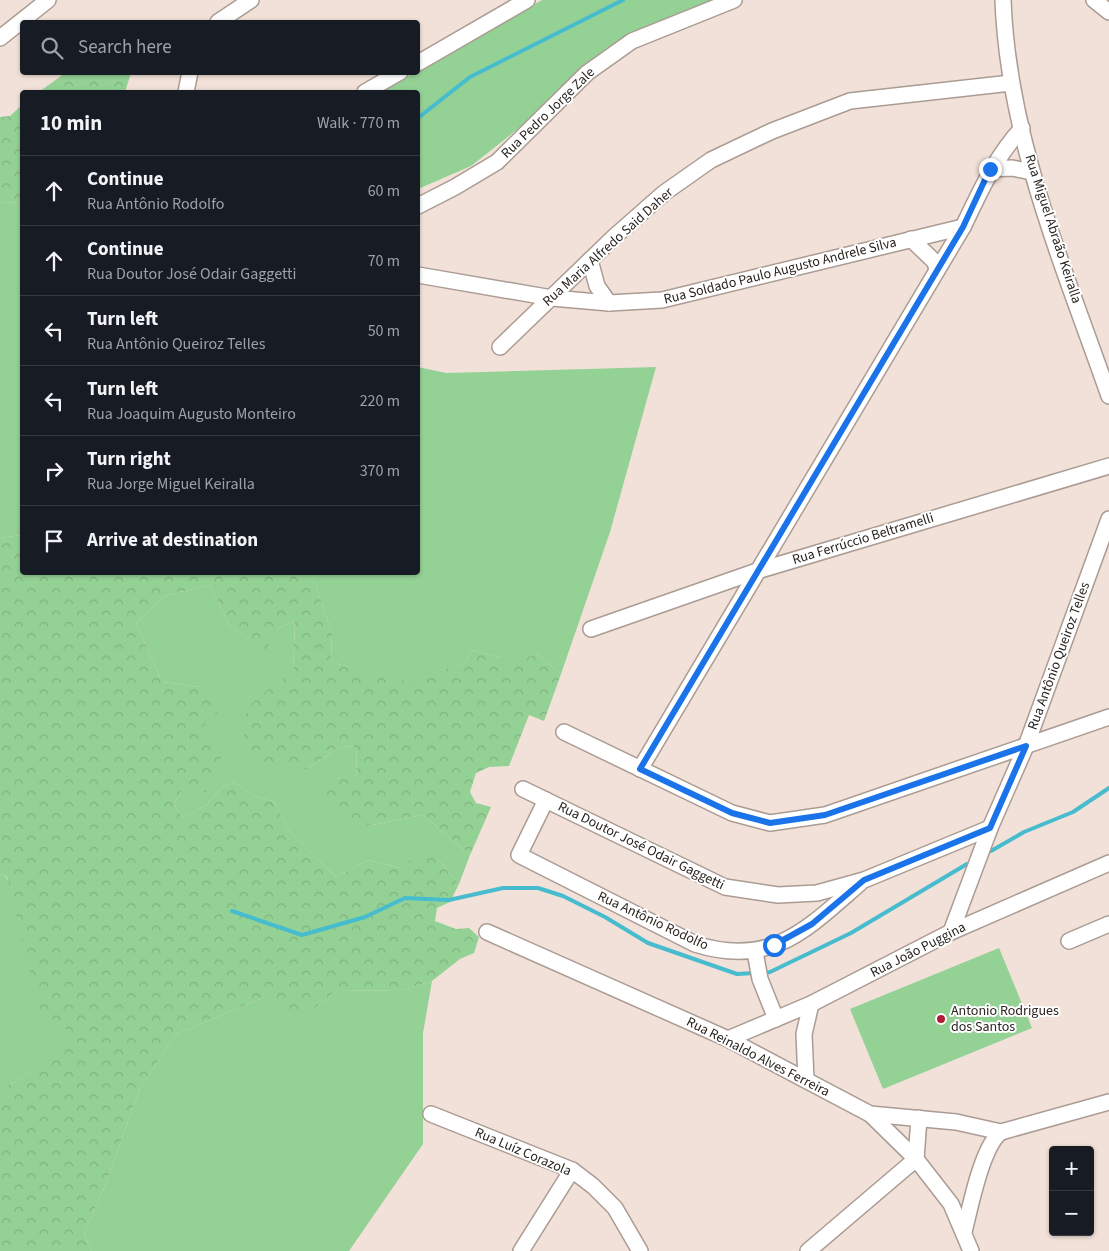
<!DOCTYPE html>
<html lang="en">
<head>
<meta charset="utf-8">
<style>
  :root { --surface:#171b24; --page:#242831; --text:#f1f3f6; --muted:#9ea1a6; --line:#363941 }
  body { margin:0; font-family:"Source Sans 3",sans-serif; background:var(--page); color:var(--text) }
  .controls { position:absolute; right:15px; bottom:15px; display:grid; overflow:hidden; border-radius:5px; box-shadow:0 1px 4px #0004 }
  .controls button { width:45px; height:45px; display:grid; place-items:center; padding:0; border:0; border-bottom:1px solid var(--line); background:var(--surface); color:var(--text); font:25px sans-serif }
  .stop { position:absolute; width:15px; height:15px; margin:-11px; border:4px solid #1a73e8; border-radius:50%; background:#fff }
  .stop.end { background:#1a73e8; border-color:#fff; box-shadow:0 1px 5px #0008 }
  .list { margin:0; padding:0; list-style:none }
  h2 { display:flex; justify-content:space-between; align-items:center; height:65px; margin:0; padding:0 20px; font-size:21px }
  h2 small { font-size:16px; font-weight:400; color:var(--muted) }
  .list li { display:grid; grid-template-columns:32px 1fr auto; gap:15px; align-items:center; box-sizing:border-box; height:70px; padding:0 20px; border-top:1px solid var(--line) }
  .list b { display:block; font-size:19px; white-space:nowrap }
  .list p { margin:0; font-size:16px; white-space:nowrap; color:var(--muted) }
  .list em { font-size:16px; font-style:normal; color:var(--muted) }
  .icon { flex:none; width:28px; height:28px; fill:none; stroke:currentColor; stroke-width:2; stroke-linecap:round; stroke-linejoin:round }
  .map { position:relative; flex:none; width:1109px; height:1251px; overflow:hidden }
  .search { position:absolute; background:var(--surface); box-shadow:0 1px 4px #0004; left:20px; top:20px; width:400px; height:55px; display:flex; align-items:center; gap:12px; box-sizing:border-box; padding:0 18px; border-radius:5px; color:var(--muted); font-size:19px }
  .panel { position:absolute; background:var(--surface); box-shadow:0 1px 4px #0004; left:20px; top:90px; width:400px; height:485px; border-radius:5px }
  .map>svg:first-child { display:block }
  .green { fill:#94d195 }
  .forest { fill:url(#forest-crowns) }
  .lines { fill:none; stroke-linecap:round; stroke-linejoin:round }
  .stream { stroke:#46bcce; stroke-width:4 }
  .minor-casing { stroke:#ab9c93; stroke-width:18 }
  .minor { stroke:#fff; stroke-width:15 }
  .route { stroke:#1a73e8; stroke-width:6 }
  .poi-dot { fill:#af1b36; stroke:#fff; stroke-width:2 }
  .labels { text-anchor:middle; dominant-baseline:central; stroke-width:4; stroke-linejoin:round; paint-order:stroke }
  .street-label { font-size:14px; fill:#292420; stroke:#fff }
  .poi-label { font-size:14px; fill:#292420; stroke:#fff; text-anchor:start }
</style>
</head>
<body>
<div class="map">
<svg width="1109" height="1251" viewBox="0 0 1109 1251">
  <defs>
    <pattern id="forest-crowns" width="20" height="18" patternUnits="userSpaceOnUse" patternTransform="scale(1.25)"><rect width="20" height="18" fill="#94d195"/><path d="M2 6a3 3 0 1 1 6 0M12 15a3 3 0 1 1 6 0" fill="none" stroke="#80b380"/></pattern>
  </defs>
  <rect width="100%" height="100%" fill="#f1e1d8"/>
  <g class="green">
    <path d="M542 0H718L654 28 543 109 471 166 418 189V92H380Z"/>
    <path d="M0 202 22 203V535L0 538Z"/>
    <path d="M418 367 446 373 656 367 610 532 561 674 537 654 510 664 498 657 471 650 466 662 410 683 331 662 332 634 312 573 418 572Z"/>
    <path d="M210 585 229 625 264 650 278 629 295 620 293 674 270 688 307 769 341 746 356 747 357 781 336 777 367 826 423 815 470 855 459 884 437 858 400 868 368 860 336 877 288 830 275 802 255 796 234 782 222 787 207 805 183 818 174 804 183 788 222 751 197 731 202 687 162 682 136 623 164 596Z"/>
    <path d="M0 874 6 877 79 1038 17 1081 0 1088Z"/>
    <path d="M999 948 1032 1028 883 1089 850 1009Z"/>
    <path d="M432 981 423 1033V1144L349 1251H92L84 1234 106 1183 140 1088 176 1034 265 997 314 1009 336 991 403 990Z"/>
  </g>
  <g class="forest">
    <path d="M65 73V72L131 73 125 92H39Z"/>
    <path d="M22 105V203L0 202V117L10 116Z"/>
    <path d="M22 535V572L312 573 332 634 331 662 410 682 466 662 471 650 498 657 510 663 537 654 561 674 544 721 529 715 509 766 489 767 476 773 470 792 476 803 491 807 470 855 423 815 367 826 320 801 324 783 336 777 357 780 356 747 341 746 307 769 272 768 246 753C245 741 241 722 247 711 257 694 278 683 293 673L295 620 278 629 265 651 229 625 210 585 164 596 136 623 162 682 202 687 219 711 198 731 222 751 219 773 206 792 183 788 174 804 183 818 207 805 222 787 234 782 255 796 275 802 288 830 336 877 368 860 400 868 419 854 437 858 459 884 450 902 437 908 435 921 456 929 469 928 479 937 474 953 460 959 432 981 403 990 336 991 314 1009 282 1012 265 997 176 1034 140 1088 106 1183 84 1234 92 1251H0V1088L17 1081 78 1038 39 1009 7 877 0 874V538Z"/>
  </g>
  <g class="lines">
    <g class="stream">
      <path d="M418 118 470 77 623 0"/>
      <path d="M991 851 1024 832 1073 812 1109 788"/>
      <path d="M232 911 302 935 365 917 405 898 449 900 503 888H538L563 896 605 917 648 943 737 974 756 973"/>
      <path d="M763 973 770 972 851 933 967 864"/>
    </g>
    <defs>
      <g id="minor">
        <path d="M1003 0C1008 138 1064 267 1109 396"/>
        <path d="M1094 0 1109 12"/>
        <path d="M218 22 251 0"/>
        <path d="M0 38 48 0"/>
        <path d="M418 63 527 0"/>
        <path d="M186 92 190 72"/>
        <path d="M365 92 400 72"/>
        <path d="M990 169 1012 168 1032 172"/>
        <path d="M418 206 455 187 497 162 587 73 632 41 734 0"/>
        <path d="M911 239 935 262 937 270"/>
        <path d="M590 260 597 286 609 303"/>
        <path d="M418 275 552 298 609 303 662 300 963 227"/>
        <path d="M500 347 614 237 664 193 711 160 772 131 850 101 1011 83"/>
        <path d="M591 629 757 571 1109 466"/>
        <path d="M564 732 732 813 770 823 825 815 1109 717"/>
        <path d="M640 769 963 227C981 190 994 159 1022 128"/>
        <path d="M523 789 725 887 778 895 817 893 864 880 990 828"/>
        <path d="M546 800 519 855 695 944C771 968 806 930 860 883"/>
        <path d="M487 932 728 1039 870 1114 916 1159 951 1204 971 1251"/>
        <path d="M951 932 990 828 1026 746 1109 519"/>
        <path d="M1069 941 1109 924"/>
        <path d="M755 952 760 979 776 1019"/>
        <path d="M728 1039 811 1004 951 932 1109 863"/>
        <path d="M806 1080 804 1034 811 1004"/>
        <path d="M431 1114 572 1170 593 1186 615 1208 640 1251"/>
        <path d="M870 1114 956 1122 1001 1132 1109 1102"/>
        <path d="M964 1232C970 1208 982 1146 1001 1132"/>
        <path d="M521 1251 572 1170"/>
        <path d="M808 1251 916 1159 919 1118"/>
      </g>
    </defs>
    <use href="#minor" class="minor-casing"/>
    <use href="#minor" class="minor"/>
  </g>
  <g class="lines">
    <path class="route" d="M774 945 812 924 864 880 990 828 1026 746 825 815 770 823 732 813 640 769 963 227 990 169"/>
  </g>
  <circle class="poi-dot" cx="941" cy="1019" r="5"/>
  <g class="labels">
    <g class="street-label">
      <text transform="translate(548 113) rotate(-44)">Rua Pedro Jorge Zale</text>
      <text transform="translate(1053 229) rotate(72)">Rua Miguel Abraão Keiralla</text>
      <text transform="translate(608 247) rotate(-42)">Rua Maria Alfredo Said Daher</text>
      <text transform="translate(780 271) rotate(-14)">Rua Soldado Paulo Augusto Andrele Silva</text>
      <text transform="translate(863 539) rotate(-17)">Rua Ferrúccio Beltramelli</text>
      <text transform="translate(1059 656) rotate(-70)">Rua Antônio Queiroz Telles</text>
      <text transform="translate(641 846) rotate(26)">Rua Doutor José Odair Gaggetti</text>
      <text transform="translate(653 921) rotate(25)">Rua Antônio Rodolfo</text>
      <text transform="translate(918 950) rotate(-27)">Rua João Puggina</text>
      <text transform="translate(758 1057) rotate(27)">Rua Reinaldo Alves Ferreira</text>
      <text transform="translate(523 1152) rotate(23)">Rua Luíz Corazola</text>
    </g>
    <g class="poi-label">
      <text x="951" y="1011">Antonio Rodrigues<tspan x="951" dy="16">dos Santos</tspan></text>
    </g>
  </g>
</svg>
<div class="controls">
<button>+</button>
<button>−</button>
</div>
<div class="stop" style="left:774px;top:945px"></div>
<div class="stop end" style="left:990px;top:169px"></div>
<div class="search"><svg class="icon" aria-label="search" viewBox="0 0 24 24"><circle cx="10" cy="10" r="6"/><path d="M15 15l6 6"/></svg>Search here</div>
<section class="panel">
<h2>10 min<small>Walk · 770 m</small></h2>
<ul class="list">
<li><svg class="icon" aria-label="ahead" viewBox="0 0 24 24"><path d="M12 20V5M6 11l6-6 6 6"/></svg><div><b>Continue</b><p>Rua Antônio Rodolfo</p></div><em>60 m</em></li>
<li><svg class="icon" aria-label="ahead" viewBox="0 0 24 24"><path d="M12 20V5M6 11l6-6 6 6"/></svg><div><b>Continue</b><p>Rua Doutor José Odair Gaggetti</p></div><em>70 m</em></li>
<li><svg class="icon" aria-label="left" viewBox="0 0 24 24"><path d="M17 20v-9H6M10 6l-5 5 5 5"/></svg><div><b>Turn left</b><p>Rua Antônio Queiroz Telles</p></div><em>50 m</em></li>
<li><svg class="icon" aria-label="left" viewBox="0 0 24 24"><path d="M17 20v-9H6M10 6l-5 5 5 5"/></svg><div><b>Turn left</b><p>Rua Joaquim Augusto Monteiro</p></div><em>220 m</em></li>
<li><svg class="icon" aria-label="right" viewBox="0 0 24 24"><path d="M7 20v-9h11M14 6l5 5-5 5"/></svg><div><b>Turn right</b><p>Rua Jorge Miguel Keiralla</p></div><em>370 m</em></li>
<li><svg class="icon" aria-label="arrive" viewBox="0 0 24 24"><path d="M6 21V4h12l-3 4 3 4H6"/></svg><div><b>Arrive at destination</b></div></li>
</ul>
</section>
</div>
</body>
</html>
